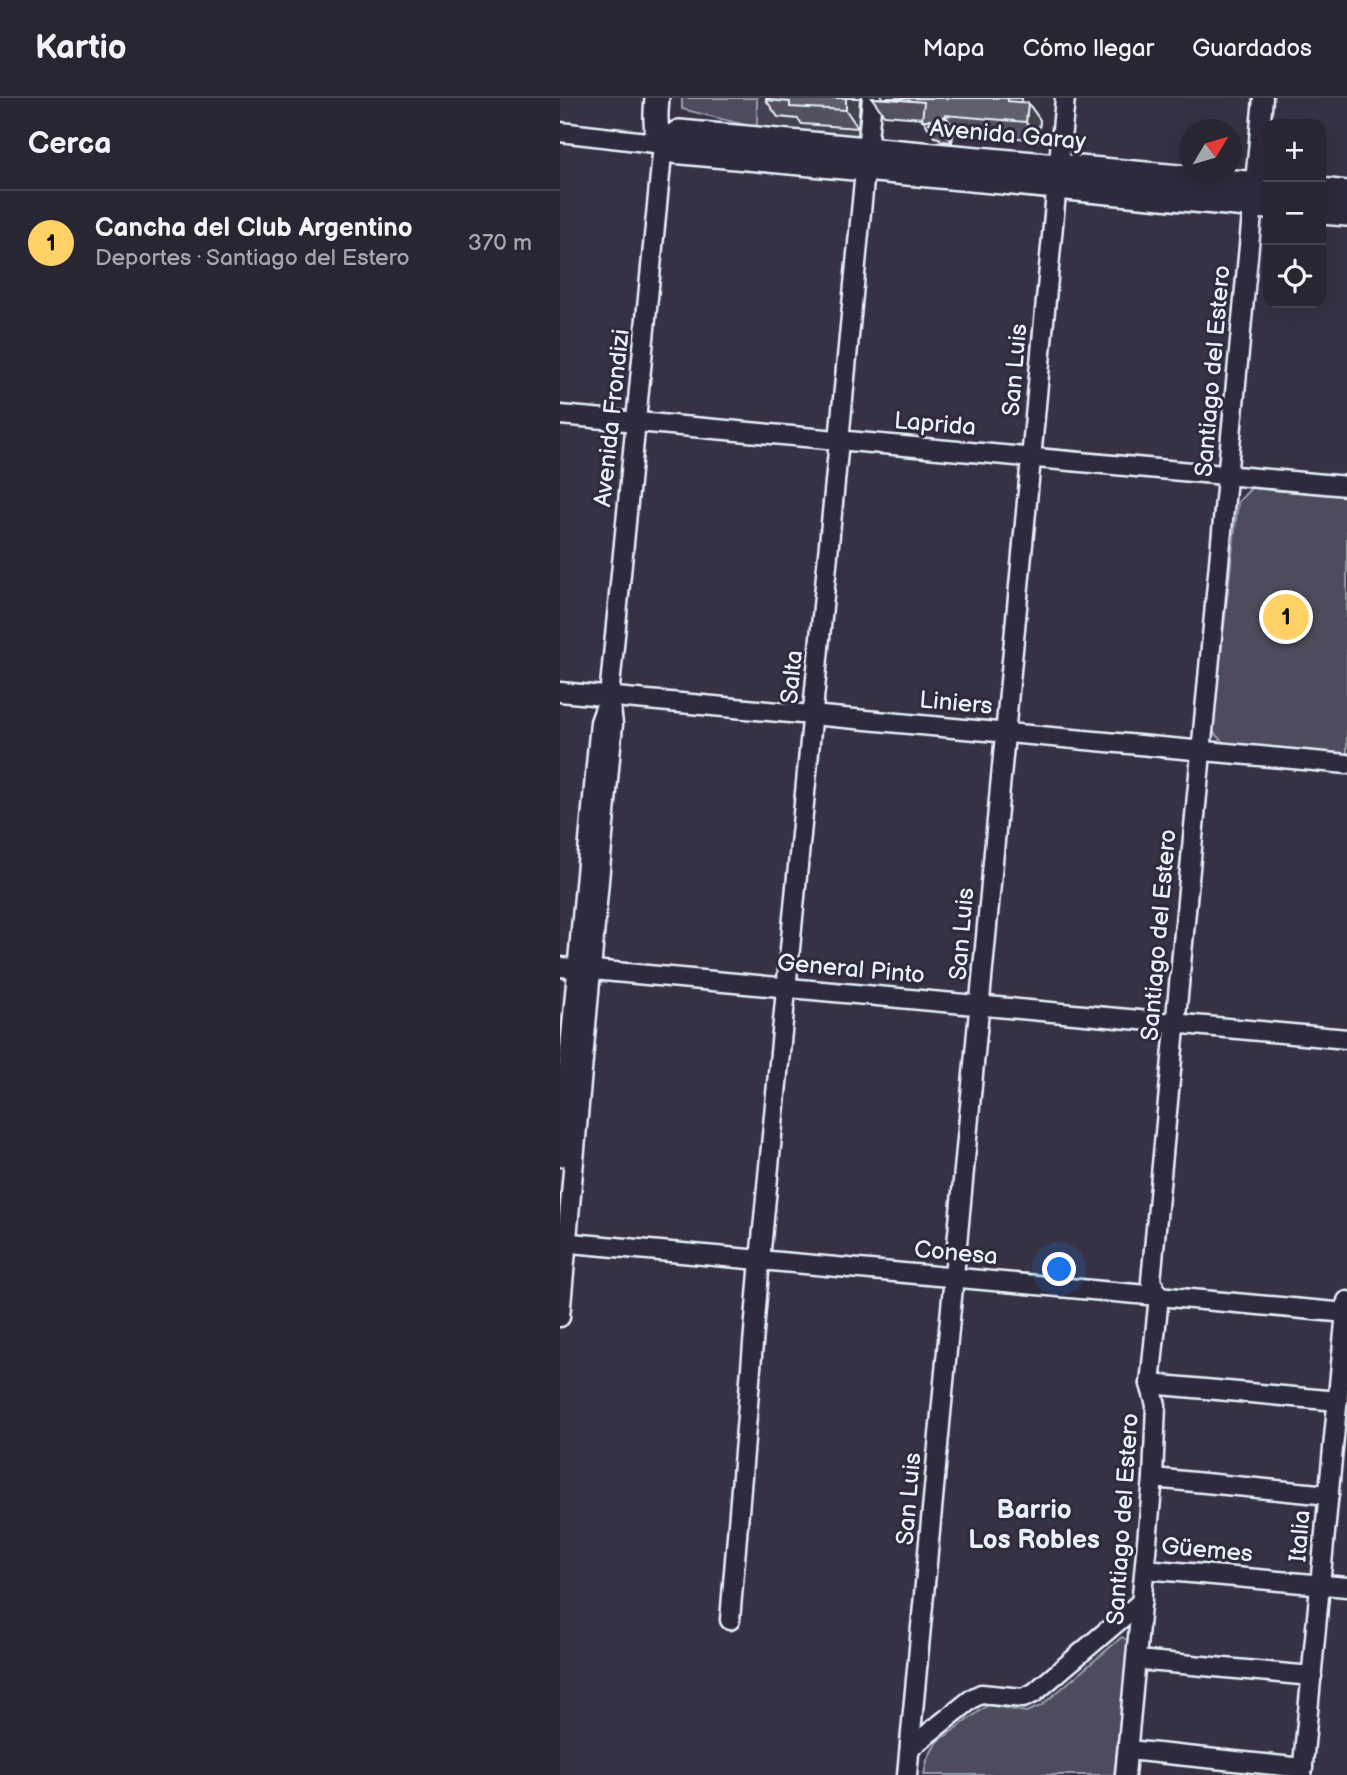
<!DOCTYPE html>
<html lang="es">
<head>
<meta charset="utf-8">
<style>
  :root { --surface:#282633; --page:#34323f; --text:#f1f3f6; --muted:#a5a5ac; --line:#44434e; --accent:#ffd166 }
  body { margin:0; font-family:"Balsamiq Sans",sans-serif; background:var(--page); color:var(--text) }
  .controls { position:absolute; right:21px; top:21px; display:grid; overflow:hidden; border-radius:14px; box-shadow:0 7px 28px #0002 }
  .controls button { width:63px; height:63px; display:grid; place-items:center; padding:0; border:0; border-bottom:2px solid var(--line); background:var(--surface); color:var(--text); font:35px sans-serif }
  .compass { position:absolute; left:619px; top:21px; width:63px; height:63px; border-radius:50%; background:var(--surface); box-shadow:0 7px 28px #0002; rotate:52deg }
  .you { position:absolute; left:500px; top:1172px; width:24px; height:24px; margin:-18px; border:5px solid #fff; border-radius:50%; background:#1a73e8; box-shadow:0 0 0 10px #1a73e833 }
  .badge { display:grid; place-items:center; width:46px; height:46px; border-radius:50%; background:var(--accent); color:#111; font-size:23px; font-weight:700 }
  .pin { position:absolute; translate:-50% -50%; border:4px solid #fff; box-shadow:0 2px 7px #0006 }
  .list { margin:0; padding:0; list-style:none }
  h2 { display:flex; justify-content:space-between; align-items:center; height:91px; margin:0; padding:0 28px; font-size:30px }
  h2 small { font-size:23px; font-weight:400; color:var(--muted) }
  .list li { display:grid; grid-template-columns:46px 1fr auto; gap:21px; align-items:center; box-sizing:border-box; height:105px; padding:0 28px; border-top:2px solid var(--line) }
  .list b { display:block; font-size:26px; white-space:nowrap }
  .list p { margin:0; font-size:23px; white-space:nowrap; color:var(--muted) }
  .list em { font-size:23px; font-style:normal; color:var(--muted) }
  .icon { flex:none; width:38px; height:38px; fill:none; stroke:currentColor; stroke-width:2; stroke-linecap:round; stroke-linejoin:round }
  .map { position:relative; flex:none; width:787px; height:1677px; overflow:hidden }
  header { display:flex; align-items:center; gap:42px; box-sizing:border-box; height:98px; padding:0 35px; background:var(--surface); border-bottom:2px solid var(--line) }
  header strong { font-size:33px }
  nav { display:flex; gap:38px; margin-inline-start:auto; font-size:24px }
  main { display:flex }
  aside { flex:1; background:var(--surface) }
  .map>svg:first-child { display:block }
  .built { fill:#433f51 }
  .green { fill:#4d4b5c; stroke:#9a9eaa; stroke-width:2 }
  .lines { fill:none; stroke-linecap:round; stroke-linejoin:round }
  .minor-casing { stroke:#e8f1f8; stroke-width:23 }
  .major-casing { stroke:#e8f1f8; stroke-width:28 }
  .minor { stroke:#2f2a3d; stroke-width:18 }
  .major { stroke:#2f2a3d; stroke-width:23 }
  .wall { fill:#53515f; stroke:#e8f1f8; stroke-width:2 }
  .shaded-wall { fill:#43424d; stroke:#e8f1f8; stroke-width:2 }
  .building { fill:#605e6e; stroke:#e8f1f8; stroke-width:2 }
  .labels { text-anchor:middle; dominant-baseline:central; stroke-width:6; stroke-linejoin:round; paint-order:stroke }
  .street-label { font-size:24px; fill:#e8f1f8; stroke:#2f2a3d }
  .neighbourhood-label { font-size:26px; font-weight:bold; fill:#e8f1f8; stroke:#2f2a3d }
</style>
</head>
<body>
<header>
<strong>Kartio</strong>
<nav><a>Mapa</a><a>Cómo llegar</a><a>Guardados</a></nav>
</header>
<main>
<aside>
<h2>Cerca<small></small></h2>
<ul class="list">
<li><span class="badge">1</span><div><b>Cancha del Club Argentino</b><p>Deportes · Santiago del Estero</p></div><em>370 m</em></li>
</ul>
</aside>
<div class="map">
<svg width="787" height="1677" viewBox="0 0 787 1677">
  <rect width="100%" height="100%" fill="#363244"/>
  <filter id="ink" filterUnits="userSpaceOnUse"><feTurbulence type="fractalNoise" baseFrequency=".0143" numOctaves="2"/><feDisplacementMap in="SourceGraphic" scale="14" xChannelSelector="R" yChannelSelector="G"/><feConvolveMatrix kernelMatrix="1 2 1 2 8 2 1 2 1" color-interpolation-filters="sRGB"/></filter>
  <g filter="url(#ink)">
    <path class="built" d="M197 0H303L299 37 197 30Z"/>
    <g class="green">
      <path d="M122 0H197V30L122 11Z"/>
      <path d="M691 390 787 398V657L666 647 652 633 678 404Z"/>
      <path d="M562 1539 569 1543 554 1677H364L367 1662 376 1645 428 1607 466 1614 481 1608Z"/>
    </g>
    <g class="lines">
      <defs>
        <g id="minor">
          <path d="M0 34 103 46 49 599 40 624 0 1059"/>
          <path d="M0 317 787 388"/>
          <path d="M0 594 787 666"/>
          <path d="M0 869 787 941"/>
          <path d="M0 1144 787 1215"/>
          <path d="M0 1219 53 626 50 602"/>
          <path d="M590 1286 778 1303"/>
          <path d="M593 1380 769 1397"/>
          <path d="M585 1471 787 1489"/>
          <path d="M170 1522 200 1162 312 0"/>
          <path d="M577 1562 752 1578"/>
          <path d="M350 1650 413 1600 421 1596 463 1600 474 1595 582 1503"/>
          <path d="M568 1652 743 1670"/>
          <path d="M347 1677 505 0"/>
          <path d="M565 1677 593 1380 596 1307 590 1286 599 1198 591 1183 703 0"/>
          <path d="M742 1677 787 1203"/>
        </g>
        <g id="major">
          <path d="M97 0C95 24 93 36 112 53L708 109"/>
          <path d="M103 46 119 34 708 87"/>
          <path d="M761 92 787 95"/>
          <path d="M761 114 787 116"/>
        </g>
      </defs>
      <use href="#minor" class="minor-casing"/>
      <use href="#major" class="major-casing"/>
      <use href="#minor" class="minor"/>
      <use href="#major" class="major"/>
    </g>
    <g class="wall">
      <path d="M206 0H300L298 30 242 26 238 21 218 19 206 2Z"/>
      <path d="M312 0 468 5 480 22 478 42 397 34V36H393L392 44 382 43 379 40 374 39 362 20 324 17Z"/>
    </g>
    <g class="shaded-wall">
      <path d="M286 0H300L298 30 286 12Z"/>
      <path d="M448 0H462L460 20 448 3Z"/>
      <path d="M468 5 480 22 478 42 466 24Z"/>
      <path d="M385 17 397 34V36L385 19Z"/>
      <path d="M381 19 393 36 392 44 380 26Z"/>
    </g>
    <g class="building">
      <path d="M206 0H286V12L230 9V4L206 2Z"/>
      <path d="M316 0H448V3L468 5 466 24 385 17V19H381L380 26 369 25 370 22H362L364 4Z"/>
    </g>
  </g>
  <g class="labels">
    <g class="street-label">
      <text transform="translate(448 37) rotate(5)">Avenida Garay</text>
      <text transform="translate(455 272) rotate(-85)">San Luis</text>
      <text transform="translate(653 273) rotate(-85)">Santiago del Estero</text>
      <text transform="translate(52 320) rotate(-84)">Avenida Frondizi</text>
      <text transform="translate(375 326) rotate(5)">Laprida</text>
      <text transform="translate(232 579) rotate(-84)">Salta</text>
      <text transform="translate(396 605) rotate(5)">Liniers</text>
      <text transform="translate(402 836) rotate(-85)">San Luis</text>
      <text transform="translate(599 837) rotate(-85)">Santiago del Estero</text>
      <text transform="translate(291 871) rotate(5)">General Pinto</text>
      <text transform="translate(396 1155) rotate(5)">Conesa</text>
      <text transform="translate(349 1401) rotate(-85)">San Luis</text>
      <text transform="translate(563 1421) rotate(-86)">Santiago del Estero</text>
      <text transform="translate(740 1438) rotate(-85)">Italia</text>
      <text transform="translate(647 1452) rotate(5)">Güemes</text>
    </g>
    <g class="neighbourhood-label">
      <text x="474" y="1412">Barrio<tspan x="474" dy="30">Los Robles</tspan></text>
    </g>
  </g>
</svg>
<div class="controls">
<button>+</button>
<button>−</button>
<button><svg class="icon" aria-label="locate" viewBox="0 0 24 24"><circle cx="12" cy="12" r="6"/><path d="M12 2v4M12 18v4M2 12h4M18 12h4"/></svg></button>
</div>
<svg class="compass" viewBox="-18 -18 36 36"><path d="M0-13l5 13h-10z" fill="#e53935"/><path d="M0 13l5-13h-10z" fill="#a5a5ac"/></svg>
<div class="you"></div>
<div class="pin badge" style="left:726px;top:519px">1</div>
</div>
</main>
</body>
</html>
